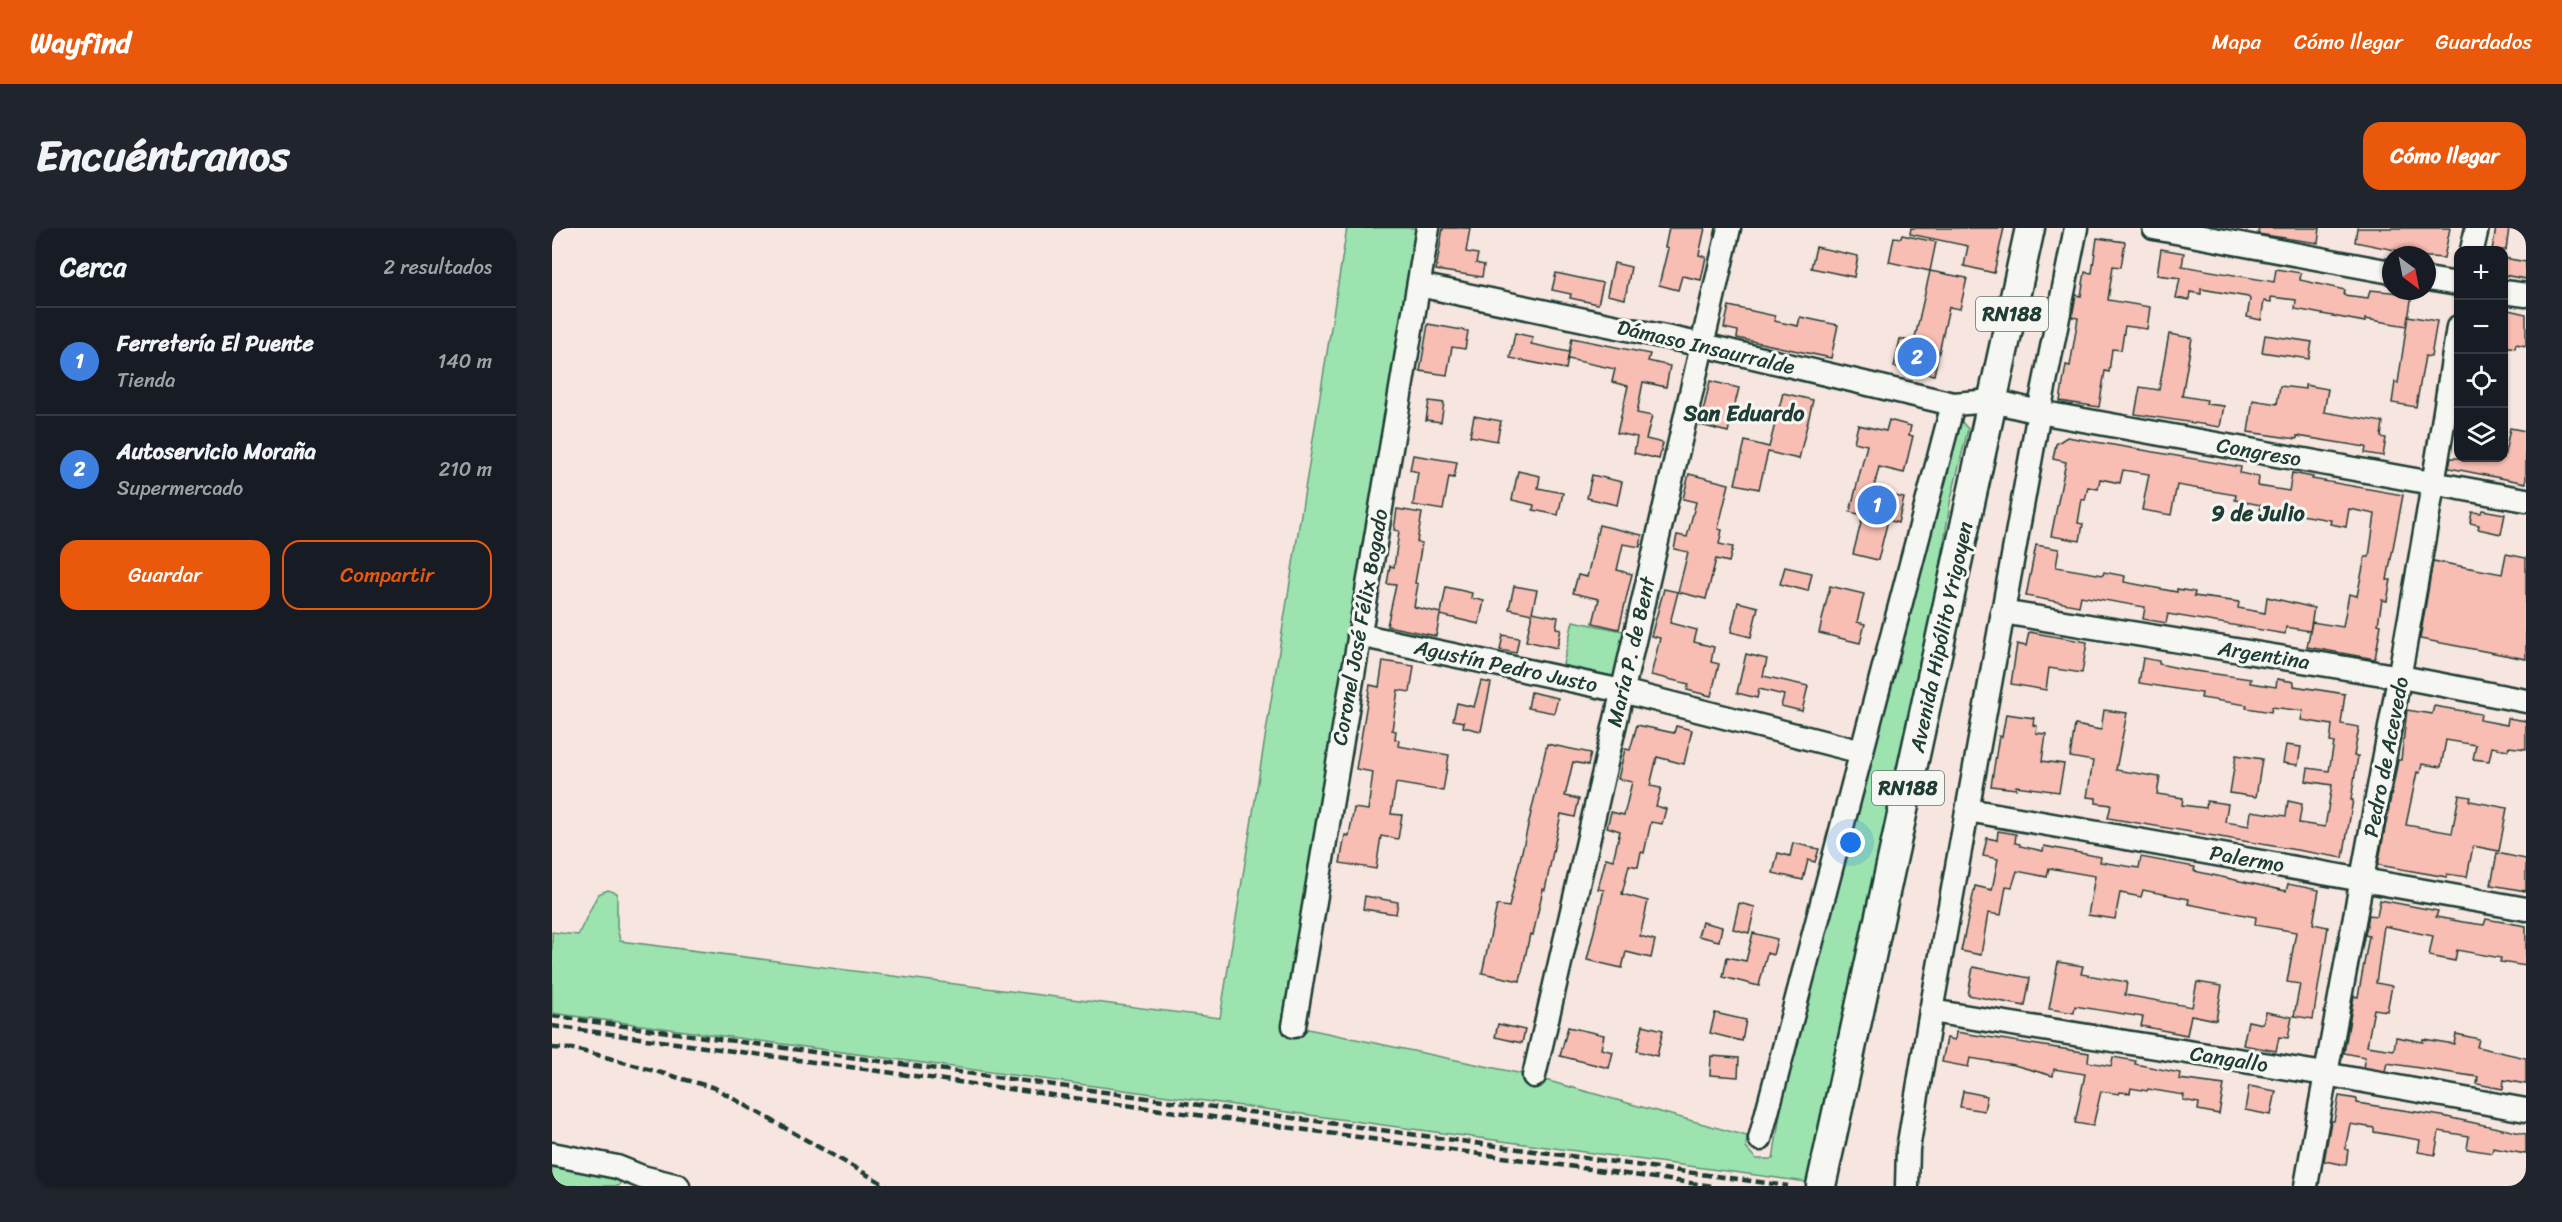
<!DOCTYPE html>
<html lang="es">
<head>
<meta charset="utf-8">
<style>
  :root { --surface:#171b24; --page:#20242c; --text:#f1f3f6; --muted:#9ea1a6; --line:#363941; --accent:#ea580c }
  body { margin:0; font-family:Sriracha,sans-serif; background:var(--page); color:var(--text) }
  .controls { position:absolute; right:18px; top:18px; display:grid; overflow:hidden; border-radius:12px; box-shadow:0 2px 4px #0004 }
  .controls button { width:54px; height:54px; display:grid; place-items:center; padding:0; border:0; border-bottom:2px solid var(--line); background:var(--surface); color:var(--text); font:30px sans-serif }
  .compass { position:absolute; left:1830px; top:18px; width:54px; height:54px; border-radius:50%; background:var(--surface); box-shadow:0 2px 4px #0004; rotate:148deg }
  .you { position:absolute; left:1299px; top:615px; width:21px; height:21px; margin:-15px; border:4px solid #fff; border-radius:50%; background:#1a73e8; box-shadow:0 0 0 9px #1a73e833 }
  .badge { display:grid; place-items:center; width:39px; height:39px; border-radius:50%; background:var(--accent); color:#fff; font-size:20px; font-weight:700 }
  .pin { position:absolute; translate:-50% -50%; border:3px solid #fff; box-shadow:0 2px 6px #0006 }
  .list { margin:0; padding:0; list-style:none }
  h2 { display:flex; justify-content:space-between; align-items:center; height:78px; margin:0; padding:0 24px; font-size:26px }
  h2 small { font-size:20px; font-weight:400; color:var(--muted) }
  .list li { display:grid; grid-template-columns:39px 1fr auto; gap:18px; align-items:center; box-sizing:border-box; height:108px; padding:0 24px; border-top:2px solid var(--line) }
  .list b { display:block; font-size:22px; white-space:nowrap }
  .list p { margin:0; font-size:20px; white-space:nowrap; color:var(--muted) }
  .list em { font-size:20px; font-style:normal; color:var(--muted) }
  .actions { display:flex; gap:12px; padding:18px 24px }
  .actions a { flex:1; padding:14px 0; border:2px solid var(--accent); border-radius:18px; text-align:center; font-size:21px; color:var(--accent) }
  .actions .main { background:var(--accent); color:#fff }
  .icon { flex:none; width:33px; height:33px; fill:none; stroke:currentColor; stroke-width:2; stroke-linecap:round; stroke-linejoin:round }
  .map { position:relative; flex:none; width:1974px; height:958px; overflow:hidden; border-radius:18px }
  header { display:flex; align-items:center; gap:36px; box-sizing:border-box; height:84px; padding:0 30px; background:var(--accent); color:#fff }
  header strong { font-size:28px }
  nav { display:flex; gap:33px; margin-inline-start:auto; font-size:21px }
  .intro { display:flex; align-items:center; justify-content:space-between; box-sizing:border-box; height:144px; padding:0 36px }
  h1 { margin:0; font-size:42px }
  .button { padding:15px 27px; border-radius:18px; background:var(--accent); color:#fff; font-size:21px; font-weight:700 }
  main { display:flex; gap:36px; padding:0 36px }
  aside { flex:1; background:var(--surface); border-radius:18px; box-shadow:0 2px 4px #0004 }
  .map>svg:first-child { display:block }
  .green { fill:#9ce3b0; stroke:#5e9072; stroke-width:1.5 }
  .building { fill:#f8bdb3; stroke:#1f3d34; stroke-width:1.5 }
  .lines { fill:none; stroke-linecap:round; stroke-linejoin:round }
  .minor-casing { stroke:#1f3d34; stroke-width:27 }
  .major-casing { stroke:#1f3d34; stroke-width:33 }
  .minor { stroke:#f6f6f2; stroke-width:22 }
  .major { stroke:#f6f6f2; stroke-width:28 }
  .rail { stroke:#1f3d34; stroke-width:4.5; stroke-dasharray:9 4.5; stroke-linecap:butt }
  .labels { text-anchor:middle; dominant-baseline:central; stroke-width:6; stroke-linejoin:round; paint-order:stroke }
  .shield { fill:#f6f6f2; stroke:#60746d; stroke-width:1.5 }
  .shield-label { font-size:20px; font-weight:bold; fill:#1f3d34 }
  .street-label { font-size:21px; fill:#1f3d34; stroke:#f6f6f2 }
  .neighbourhood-label { font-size:22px; font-weight:bold; fill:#1f3d34; stroke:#f6f6f2 }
</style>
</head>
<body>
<header>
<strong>Wayfind</strong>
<nav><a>Mapa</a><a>Cómo llegar</a><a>Guardados</a></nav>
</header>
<div class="intro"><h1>Encuéntranos</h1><a class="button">Cómo llegar</a></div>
<main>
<aside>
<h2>Cerca<small>2 resultados</small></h2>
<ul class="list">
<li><span class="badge" style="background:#3f7fe0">1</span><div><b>Ferretería El Puente</b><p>Tienda</p></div><em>140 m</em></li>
<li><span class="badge" style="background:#3f7fe0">2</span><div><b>Autoservicio Moraña</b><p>Supermercado</p></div><em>210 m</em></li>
</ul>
<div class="actions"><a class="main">Guardar</a><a>Compartir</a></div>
</aside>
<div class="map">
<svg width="1974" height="958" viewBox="0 0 1974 958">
  <rect width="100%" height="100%" fill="#f7e5df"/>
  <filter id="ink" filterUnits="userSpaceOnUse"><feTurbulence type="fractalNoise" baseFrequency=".0167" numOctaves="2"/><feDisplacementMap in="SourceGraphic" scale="12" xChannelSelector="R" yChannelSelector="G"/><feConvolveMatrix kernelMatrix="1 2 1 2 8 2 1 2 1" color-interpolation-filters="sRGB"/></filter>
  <g filter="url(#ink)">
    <g class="green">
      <path d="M795 0H866L742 807 756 801 971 846 1195 908 1194 920 1204 931H1221L1229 880 1401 197 1409 193 1416 201 1398 275 1386 354 1262 955 0 785V704L26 707 46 666 56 662 65 665V699L68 713 668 790Z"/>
      <path d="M1021 393 1076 404 1065 456 1009 445Z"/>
      <path d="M0 939 69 951 67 958H0Z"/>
    </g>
    <g class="building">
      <path d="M891 0H918L914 24 926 26 924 35 932 37 930 49 884 42Z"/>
      <path d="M1117 0H1153L1147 27 1154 29 1149 52 1130 48 1126 62 1107 57 1116 20 1113 19Z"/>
      <path d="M1359 0H1452L1442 45 1412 38 1416 18 1358 6Z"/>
      <path d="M1707 0H1768L1766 15 1706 6Z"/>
      <path d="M1805 0H1898L1892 30 1848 27V23L1803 14Z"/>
      <path d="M1944 0H1957L1954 22H1940Z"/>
      <path d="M1350 7 1384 14 1378 43 1337 34 1342 9 1349 10Z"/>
      <path d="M1545 10 1573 14 1569 39 1561 38 1556 72 1598 79 1595 101 1573 98 1569 122 1560 121 1557 144 1553 143 1547 179 1508 173 1514 137 1518 138 1526 90 1520 89 1524 67 1529 68 1533 44 1540 45Z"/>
      <path d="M1264 19 1306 28 1302 49 1259 40Z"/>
      <path d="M1609 21 1632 25 1630 38 1722 54 1724 41 1749 45 1748 52 1793 62 1792 67 1816 70 1818 62 1860 66 1855 98 1813 91V94L1743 81 1744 72 1719 69V74L1712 73 1709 92 1695 89 1698 71 1696 69 1649 61V66L1638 64 1637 72 1624 70 1628 50 1605 47Z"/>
      <path d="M1952 30 1974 34V51L1952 47Z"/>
      <path d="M1062 35 1079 39 1073 71 1055 67Z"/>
      <path d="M1378 43 1415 50 1408 81 1397 79 1382 147 1342 139 1348 111 1362 114Z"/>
      <path d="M1004 45 1051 55 1046 76 1018 70 1019 66 1000 62Z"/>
      <path d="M1177 78 1223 88 1222 93 1246 98 1248 89 1286 97 1279 130 1185 110 1186 103 1172 100Z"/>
      <path d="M1952 81 1974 86V118L1964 116 1963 120 1952 118Z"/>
      <path d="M1856 88 1885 93 1879 129 1873 128 1864 179 1840 175 1843 154 1846 155Z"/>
      <path d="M876 96 916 103 913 121 900 119 895 147 868 143Z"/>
      <path d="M963 105 981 109 979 116 1017 124 1014 141 958 130Z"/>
      <path d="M1617 106 1640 110 1630 168 1655 172 1654 176 1672 178 1668 199 1583 186 1588 159 1607 162Z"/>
      <path d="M1713 107 1760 114 1757 131 1710 124Z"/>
      <path d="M1020 110 1098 126 1096 133 1118 138 1114 159 1091 154 1085 185 1100 188 1094 211 1111 215 1107 231 1082 225 1085 209 1065 205 1076 158 1060 154 1063 141 1016 131Z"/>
      <path d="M1158 153 1187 160 1176 204 1148 197Z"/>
      <path d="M1753 157 1776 161 1772 184 1831 194 1829 209 1834 210 1831 228 1813 225 1814 219 1745 208V211L1696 204 1701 172 1725 176 1728 158 1753 161Z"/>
      <path d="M1231 165 1261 172 1247 231 1216 224 1207 261 1183 256 1193 213 1217 219Z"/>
      <path d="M877 173 892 175 889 194 874 192Z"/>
      <path d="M922 188 949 193 945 213 918 208Z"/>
      <path d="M1337 192 1359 198 1357 207 1361 208 1352 245 1327 239 1321 263 1352 270 1346 295 1336 292 1326 332 1301 326 1311 287 1298 284 1315 217 1302 214 1306 197 1334 203Z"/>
      <path d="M1958 200 1974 203V255L1897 240 1899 230H1952Z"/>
      <path d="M1515 209 1689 239 1688 245 1707 249 1706 258 1737 263 1740 245 1761 249 1760 251 1851 267 1835 352H1839L1835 373 1830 372 1826 396 1829 397 1823 431 1755 419 1760 394 1791 399 1797 366 1805 368 1813 329H1817L1823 286 1797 281 1794 299 1778 296 1779 292 1731 284 1730 287 1708 284 1709 277 1683 272 1684 267 1625 257 1619 287 1590 282 1597 246 1571 242 1568 255 1548 251 1546 261 1536 259 1533 272 1530 271 1526 295 1531 296 1528 313 1499 308 1514 234 1501 231 1504 216Z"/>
      <path d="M861 227 905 234 902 250 897 249 891 282 861 277 866 244 858 242Z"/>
      <path d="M966 243 988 248 986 260 1011 265 1006 287 981 282 982 277 960 272Z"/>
      <path d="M1137 246 1177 256 1166 301 1170 302 1167 316 1181 319 1177 334 1164 331 1154 371 1126 364 1136 324 1122 321 1125 307 1135 309 1144 274 1131 271Z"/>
      <path d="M1040 247 1070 254 1065 277 1035 270Z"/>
      <path d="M845 281 870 285 865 314 870 315 863 355 866 356 862 379 889 385 894 359 920 365 919 370 932 373 927 396 888 387 884 408 835 398 844 357 835 356 838 338 842 339 847 303 842 302Z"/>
      <path d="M1930 282 1953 286 1949 306 1926 301 1927 297 1918 295 1920 284 1929 285Z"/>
      <path d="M1047 297 1090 307 1088 319 1071 316 1065 342 1080 346 1067 401 1041 395 1047 371 1021 365 1026 347 1035 349Z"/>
      <path d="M1484 317 1507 321 1504 339 1551 347 1552 344 1573 348 1572 354 1625 364V361L1643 364 1642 368 1687 374 1686 380 1713 385 1715 369 1762 380 1758 403 1734 399 1733 406 1616 386 1614 395 1591 391 1593 379 1529 368 1527 378 1474 368Z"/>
      <path d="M1954 326 1974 330V431L1868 411 1881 333 1950 346Z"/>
      <path d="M1233 339 1260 345 1256 363 1228 356Z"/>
      <path d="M962 358 985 362 980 384 1006 389 1004 400 1009 401 1005 420 974 413 980 386 957 381Z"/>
      <path d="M1278 358 1312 366 1305 394 1313 396 1308 415 1267 405Z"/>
      <path d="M1112 361 1126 364 1118 395 1145 402 1142 414 1162 419 1159 434 1167 436 1159 468 1135 462 1137 456 1099 447 1108 410 1099 408Z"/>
      <path d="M1186 374 1206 379 1199 409 1179 404Z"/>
      <path d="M1477 404 1535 414 1530 445 1497 440 1494 462 1459 456 1465 416 1474 418Z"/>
      <path d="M951 407 967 410 964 425 948 422Z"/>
      <path d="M1194 426 1215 431 1211 448 1256 458 1250 483 1229 478 1232 467 1207 461 1205 470 1185 465Z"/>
      <path d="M1591 430 1607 433V436L1636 442 1699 451 1698 455 1724 459 1725 451 1742 454V458L1793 466 1789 496 1807 499 1802 528H1806L1799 572H1801L1791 630 1556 590 1559 577 1544 575V570L1535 569 1541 533 1518 529 1523 497 1549 502 1552 482 1575 485 1564 542 1608 549 1605 566 1631 570 1630 577 1654 580 1655 573 1676 576 1673 594 1697 598 1699 583 1734 588 1736 573 1750 576 1747 595 1773 599 1780 557 1754 553 1756 540 1777 543 1782 515 1778 514 1780 497 1749 492 1751 483 1720 479 1719 484 1694 480 1695 477 1649 470 1650 465 1587 455Z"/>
      <path d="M831 433 862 438 858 464 846 462 840 502 844 503 843 511 847 512 846 518 897 527 891 563 844 555 839 586 850 587 846 611 829 608 824 641 788 635 793 607 797 608 802 580 816 582 821 544 804 541 818 457 827 459Z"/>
      <path d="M929 453 939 455 929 503 911 499 912 494 901 492 905 475 922 479Z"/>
      <path d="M979 464 1006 470 1002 485 976 480Z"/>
      <path d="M1882 478 1929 486 1928 492 1955 497 1956 490 1974 493V521L1957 519 1956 522 1940 519 1937 533 1921 531 1924 517 1894 512 1889 539 1870 536 1868 545 1865 544 1854 597 1900 605 1907 567 1919 569 1918 573 1955 580 1947 623 1921 618 1915 649 1895 646V649L1826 637 1846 532H1849L1855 482 1880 486Z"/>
      <path d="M1454 486 1482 490 1481 497 1485 498 1484 505 1494 506 1490 533 1512 536 1507 564 1464 558V561L1439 558 1447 508 1450 509Z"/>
      <path d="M1085 497 1122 505 1124 498 1140 502 1132 536 1105 529 1098 558 1109 560 1104 578 1114 581 1110 596 1099 594 1092 625 1089 624 1086 639 1077 637 1070 666 1096 673 1088 708 1103 712 1099 730 1074 724 1070 740 1035 732 1052 662 1046 661 1054 630 1061 632 1068 603 1055 599 1059 584 1072 587 1080 554 1066 551 1073 521 1078 522Z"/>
      <path d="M995 516 1039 525 1036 537 1021 534 1013 568 1027 571 1023 589 1009 586 993 662 991 661 981 707 978 706 968 753 930 745 945 677 957 679Z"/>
      <path d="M1734 517 1749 519 1746 537 1731 535Z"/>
      <path d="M1684 527 1710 531 1704 569 1678 565Z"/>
      <path d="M1446 603 1464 606 1463 615 1468 616V618L1491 623 1492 618 1549 629 1548 634 1587 640 1589 629 1643 639 1642 643 1734 663 1736 656 1767 662 1761 696 1776 699 1761 791 1742 788 1748 756 1735 754 1744 704 1703 697 1704 689 1636 676 1637 671 1591 662 1589 669 1568 665 1563 691 1536 687 1543 648 1497 640 1495 649 1465 643 1460 659 1454 658 1449 687 1436 685 1429 727 1409 723 1423 658 1440 662 1446 631 1431 628 1435 610 1445 612Z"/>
      <path d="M1241 615 1267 621 1263 634 1256 632 1251 652 1221 645 1226 625 1238 628Z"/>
      <path d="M1945 625 1974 631V663L1939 657Z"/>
      <path d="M813 668 846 674 844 686 811 681Z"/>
      <path d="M1828 672 1886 683 1884 689 1911 694 1932 697 1934 691 1974 698V738L1948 734 1949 730 1905 722 1903 733 1877 728 1881 708 1832 698 1824 755 1840 758 1835 783 1822 781 1815 818 1842 822 1844 809 1871 814V811L1902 816 1904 806 1927 811 1925 819 1974 830V856L1952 852 1951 861 1925 856 1926 849 1835 835 1833 843 1811 839 1813 829 1792 825 1802 768 1806 769 1811 741 1817 708 1813 707 1817 687 1825 688Z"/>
      <path d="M1187 675 1203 679 1197 705 1181 701Z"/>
      <path d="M1150 694 1170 699 1167 713 1146 708Z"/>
      <path d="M1201 705 1225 711 1221 727 1215 725 1207 758 1171 749 1175 729 1194 733Z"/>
      <path d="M1506 734 1531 738 1529 746 1575 754 1573 767 1640 779 1645 754 1670 758 1664 792 1639 787 1635 807 1589 798 1591 789 1523 778 1522 785 1497 781Z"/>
      <path d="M1421 739 1478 750 1473 778 1416 767Z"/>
      <path d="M1714 784 1740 789 1736 810 1727 809 1724 823 1691 817 1696 793 1711 796Z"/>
      <path d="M1163 785 1194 792 1190 813 1158 805Z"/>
      <path d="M946 796 973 802 970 815 943 809Z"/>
      <path d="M1091 797 1111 802 1105 828 1085 823Z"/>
      <path d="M1016 799 1052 807 1049 821 1061 824 1057 840 1008 828Z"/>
      <path d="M1404 804 1537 825 1536 834 1559 838 1561 829 1584 833 1583 836 1628 845 1627 851 1672 857 1667 886 1646 882 1647 875 1631 872 1632 867 1596 861 1595 863 1579 860 1578 865 1568 864 1567 866 1549 863 1541 898 1523 895 1533 846 1502 841 1501 848 1462 837 1418 830 1416 839 1390 834 1395 810 1403 812Z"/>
      <path d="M1159 828 1187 830 1186 849 1158 847Z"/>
      <path d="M1697 858 1724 863 1719 887 1693 882Z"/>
      <path d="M1411 863 1435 868 1432 883 1408 879Z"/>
      <path d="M1787 868 1805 871V875L1890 888 1974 906V926L1941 920 1940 925 1915 921 1917 908 1887 903 1883 927 1866 924 1868 912 1822 904V900L1798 896 1793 921 1796 922 1794 937 1772 933 1779 893H1782Z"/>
    </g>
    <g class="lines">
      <defs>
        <g id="minor">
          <path d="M1602 0 1839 44"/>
          <path d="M1920 22 1925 0"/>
          <path d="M1875 51 1906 56"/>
          <path d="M867 57 1151 117 1401 176 1441 173 1487 184 1974 272"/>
          <path d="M1952 64 1974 67"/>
          <path d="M1450 384 1849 449 1974 473"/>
          <path d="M807 407 1070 463 1310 524"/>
          <path d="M1416 582 1974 681"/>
          <path d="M1379 783 1773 846 1974 882"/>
          <path d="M742 798 876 0"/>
          <path d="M982 848 1177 0"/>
          <path d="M1208 911 1401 176"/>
          <path d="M0 926 65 939 90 949 126 958"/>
          <path d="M1355 958 1356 921 1379 783 1487 184 1524 0"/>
          <path d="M1754 958C1804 671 1863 387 1906 99"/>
        </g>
        <path id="major" d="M1269 958 1478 0"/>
      </defs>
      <use href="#minor" class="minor-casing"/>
      <use href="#major" class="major-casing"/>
      <use href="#minor" class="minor"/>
      <use href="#major" class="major"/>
      <g class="rail">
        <path d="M0 788 1236 958"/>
        <path d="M0 798 1161 958"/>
        <path d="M0 820 21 821 46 827 163 860 335 958"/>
      </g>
    </g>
  </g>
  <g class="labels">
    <g class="shield">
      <rect x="1424" y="69" width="72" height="34" rx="4.5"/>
      <rect x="1320" y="543" width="72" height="34" rx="4.5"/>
    </g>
    <g class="shield-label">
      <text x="1460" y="86">RN188</text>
      <text x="1356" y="560">RN188</text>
    </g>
    <g class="street-label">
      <text transform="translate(1154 119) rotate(13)">Dámaso Insaurralde</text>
      <text transform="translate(1707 224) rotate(10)">Congreso</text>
      <text transform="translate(808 399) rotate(-80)">Coronel José Félix Bogado</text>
      <text transform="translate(1389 409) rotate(-78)">Avenida Hipólito Yrigoyen</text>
      <text transform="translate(1079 424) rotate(-77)">María P. de Bent</text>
      <text transform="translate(1712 427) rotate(9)">Argentina</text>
      <text transform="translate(954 438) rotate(12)">Agustín Pedro Justo</text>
      <text transform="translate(1834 529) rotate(-79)">Pedro de Acevedo</text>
      <text transform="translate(1695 631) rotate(10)">Palermo</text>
      <text transform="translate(1677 831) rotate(9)">Cangallo</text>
    </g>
    <g class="neighbourhood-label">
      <text x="1192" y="185">San Eduardo</text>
      <text x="1706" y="285">9 de Julio</text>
    </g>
  </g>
</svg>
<div class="controls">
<button>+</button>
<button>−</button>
<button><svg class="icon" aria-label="locate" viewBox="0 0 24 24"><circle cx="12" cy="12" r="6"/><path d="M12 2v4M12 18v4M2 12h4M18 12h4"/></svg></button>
<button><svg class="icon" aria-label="layers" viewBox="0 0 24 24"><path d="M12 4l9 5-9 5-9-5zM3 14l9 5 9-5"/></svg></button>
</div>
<svg class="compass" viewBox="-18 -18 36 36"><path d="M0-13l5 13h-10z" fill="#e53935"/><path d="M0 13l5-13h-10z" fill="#9ea1a6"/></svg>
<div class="you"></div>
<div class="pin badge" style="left:1325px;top:277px;background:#3f7fe0">1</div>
<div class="pin badge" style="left:1365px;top:129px;background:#3f7fe0">2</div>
</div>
</main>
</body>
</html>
